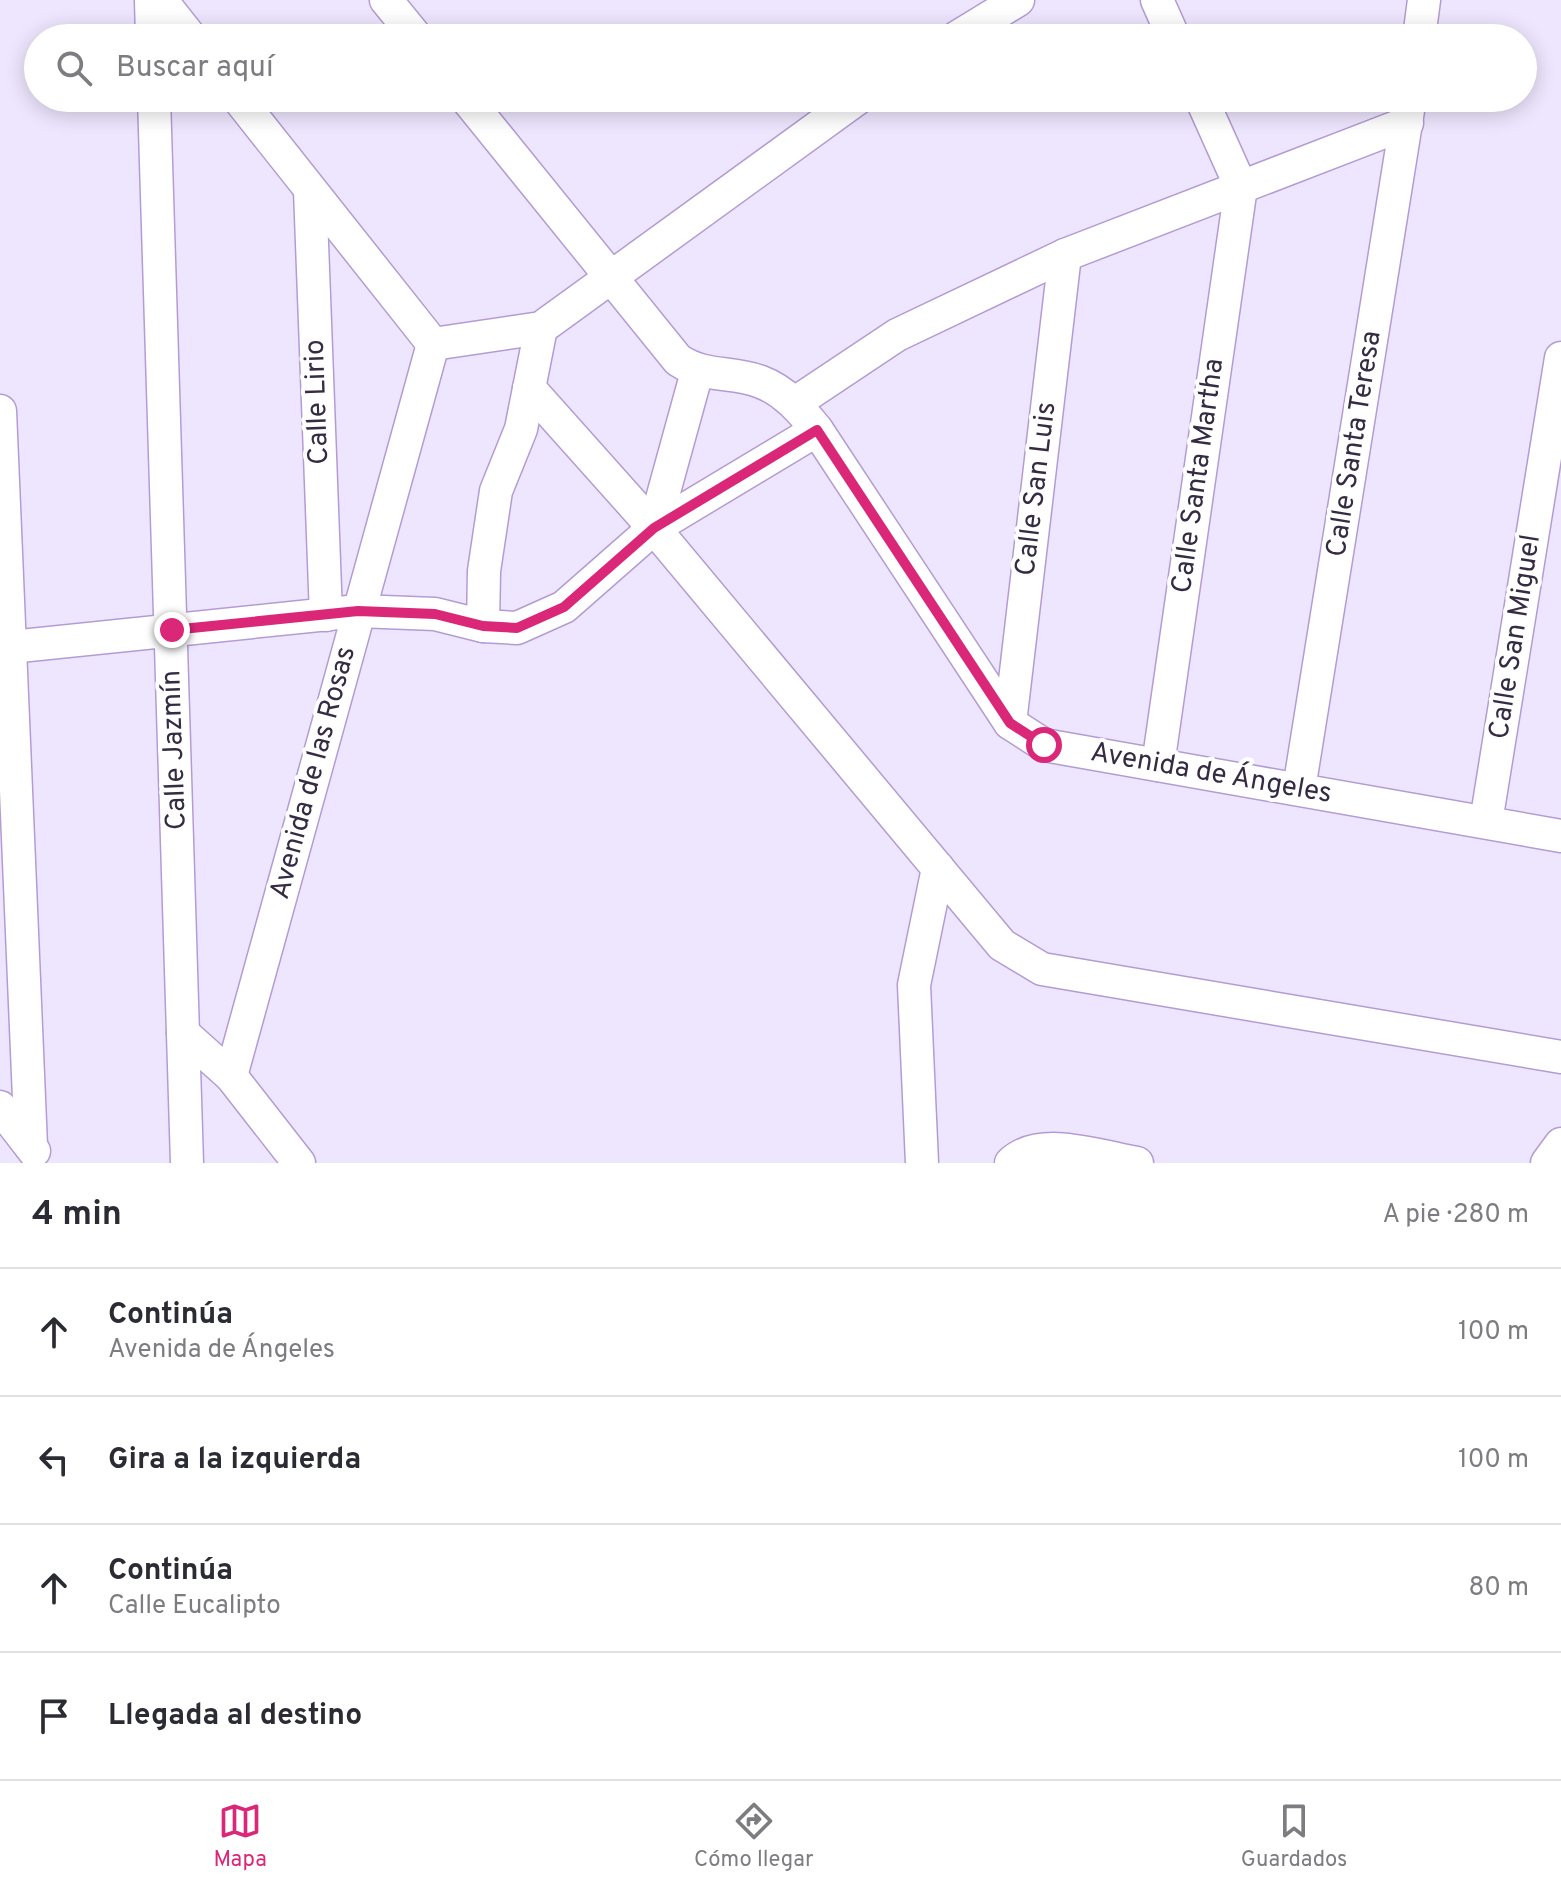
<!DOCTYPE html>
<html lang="es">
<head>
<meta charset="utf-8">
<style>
  :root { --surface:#fff; --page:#f7f7f7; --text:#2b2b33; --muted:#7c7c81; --line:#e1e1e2; --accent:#db2777 }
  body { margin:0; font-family:Overpass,sans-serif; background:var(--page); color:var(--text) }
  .stop { position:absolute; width:24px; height:24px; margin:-18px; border:6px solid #db2777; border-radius:50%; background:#fff }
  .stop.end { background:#db2777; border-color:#fff; box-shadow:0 2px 8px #0008 }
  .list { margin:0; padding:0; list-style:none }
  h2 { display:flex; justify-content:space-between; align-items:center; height:104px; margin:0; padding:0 32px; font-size:34px }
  h2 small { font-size:26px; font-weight:400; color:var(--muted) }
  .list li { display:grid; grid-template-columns:52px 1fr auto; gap:24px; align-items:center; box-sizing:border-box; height:128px; padding:0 32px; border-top:2px solid var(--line) }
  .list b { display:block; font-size:30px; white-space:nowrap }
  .list p { margin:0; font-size:26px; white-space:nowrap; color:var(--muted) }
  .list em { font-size:26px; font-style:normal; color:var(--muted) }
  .icon { flex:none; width:44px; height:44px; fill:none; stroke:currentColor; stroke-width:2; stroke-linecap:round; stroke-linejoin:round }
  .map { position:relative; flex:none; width:1561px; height:1163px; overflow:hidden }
  .search { position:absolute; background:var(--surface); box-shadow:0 4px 20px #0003; left:24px; right:24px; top:24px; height:88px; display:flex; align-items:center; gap:20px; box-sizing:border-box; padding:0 28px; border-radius:44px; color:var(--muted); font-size:30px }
  .sheet { height:616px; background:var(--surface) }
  nav { display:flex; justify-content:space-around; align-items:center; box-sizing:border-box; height:112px; border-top:2px solid var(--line); background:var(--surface); font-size:22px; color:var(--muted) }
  nav a { display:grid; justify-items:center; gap:4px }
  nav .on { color:var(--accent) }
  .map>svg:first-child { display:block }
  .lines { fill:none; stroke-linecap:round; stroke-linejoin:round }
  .minor-casing { stroke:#b39cd5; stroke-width:35 }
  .minor { stroke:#fff; stroke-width:32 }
  .route { stroke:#db2777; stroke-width:10 }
  .labels { text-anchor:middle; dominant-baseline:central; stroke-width:8; stroke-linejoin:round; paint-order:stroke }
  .street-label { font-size:28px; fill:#352c43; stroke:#fff }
</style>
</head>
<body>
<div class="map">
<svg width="1561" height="1163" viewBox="0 0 1561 1163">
  <rect width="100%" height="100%" fill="#eee6fe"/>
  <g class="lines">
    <defs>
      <g id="minor">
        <path d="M151 0 152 38"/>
        <path d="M161 0 191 38"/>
        <path d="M386 0 417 38"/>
        <path d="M1157 0 1174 38"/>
        <path d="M956 38 1018 0"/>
        <path d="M1419 38 1424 0"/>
        <path d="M154 98 187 1163"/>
        <path d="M238 98 433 344"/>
        <path d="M466 98 678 360C707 379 732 370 761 382 785 391 802 411 817 430L1010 723 1044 745 1561 836"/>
        <path d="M310 190 326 615"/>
        <path d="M433 344 541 328 858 98"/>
        <path d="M529 388 654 528 1002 945 1042 969 1561 1057"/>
        <path d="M795 403 897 335 1065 255 1407 123"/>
        <path d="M0 411 31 1146"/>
        <path d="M654 528 697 372"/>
        <path d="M483 626 484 571 496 491 521 429 541 328"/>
        <path d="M0 648 358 611 435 614 483 626 517 628 564 607 654 528 817 430"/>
        <path d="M1010 723 1065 255"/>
        <path d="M1158 765 1241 187 1201 98"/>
        <path d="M1299 789 1410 98"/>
        <path d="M1486 822 1561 358"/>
        <path d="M183 1033 231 1076 299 1163"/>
        <path d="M231 1076 433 344"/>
        <path d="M0 1107 34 1151"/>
        <path d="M922 1163 914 985 938 868"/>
        <path d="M1011 1163C1040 1135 1101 1157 1137 1163"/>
        <path d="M1547 1163 1561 1144"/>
      </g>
    </defs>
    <use href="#minor" class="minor-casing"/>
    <use href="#minor" class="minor"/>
  </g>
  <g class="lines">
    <path class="route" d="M172 630 358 611 435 614 483 626 517 628 564 607 654 528 817 430 1010 723 1044 745"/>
  </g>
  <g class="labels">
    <g class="street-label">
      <text transform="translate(318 402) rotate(-92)">Calle Lirio</text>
      <text transform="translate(1355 444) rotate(-81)">Calle Santa Teresa</text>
      <text transform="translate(1199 476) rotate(-82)">Calle Santa Martha</text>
      <text transform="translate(1037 489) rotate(-83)">Calle San Luis</text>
      <text transform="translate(1516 637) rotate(-81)">Calle San Miguel</text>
      <text transform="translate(175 750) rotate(-92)">Calle Jazmín</text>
      <text transform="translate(314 773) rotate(-75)">Avenida de las Rosas</text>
      <text transform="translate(1211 774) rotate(10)">Avenida de Ángeles</text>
    </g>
  </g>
</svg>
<div class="stop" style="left:1044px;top:745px"></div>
<div class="stop end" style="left:172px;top:630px"></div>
<div class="search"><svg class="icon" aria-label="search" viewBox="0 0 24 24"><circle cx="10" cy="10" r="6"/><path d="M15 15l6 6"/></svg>Buscar aquí</div>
</div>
<section class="sheet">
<h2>4 min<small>A pie · 280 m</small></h2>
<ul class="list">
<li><svg class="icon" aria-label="ahead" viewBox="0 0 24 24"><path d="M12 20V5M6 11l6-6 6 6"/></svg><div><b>Continúa</b><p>Avenida de Ángeles</p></div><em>100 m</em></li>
<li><svg class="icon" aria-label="left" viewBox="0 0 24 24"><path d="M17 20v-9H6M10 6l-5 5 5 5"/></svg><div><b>Gira a la izquierda</b></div><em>100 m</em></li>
<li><svg class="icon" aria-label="ahead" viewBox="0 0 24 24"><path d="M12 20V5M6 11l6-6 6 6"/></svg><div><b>Continúa</b><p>Calle Eucalipto</p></div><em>80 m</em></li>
<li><svg class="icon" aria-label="arrive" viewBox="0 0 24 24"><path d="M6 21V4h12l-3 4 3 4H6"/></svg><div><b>Llegada al destino</b></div></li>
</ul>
</section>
<nav>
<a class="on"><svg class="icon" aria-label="map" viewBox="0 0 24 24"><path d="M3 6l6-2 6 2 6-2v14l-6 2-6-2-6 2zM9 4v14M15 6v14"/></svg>Mapa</a>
<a><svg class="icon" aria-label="directions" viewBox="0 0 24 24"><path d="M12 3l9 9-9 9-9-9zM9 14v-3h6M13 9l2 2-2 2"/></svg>Cómo llegar</a>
<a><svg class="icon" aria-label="saved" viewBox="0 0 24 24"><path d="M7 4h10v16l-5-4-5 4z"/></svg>Guardados</a>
</nav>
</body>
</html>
